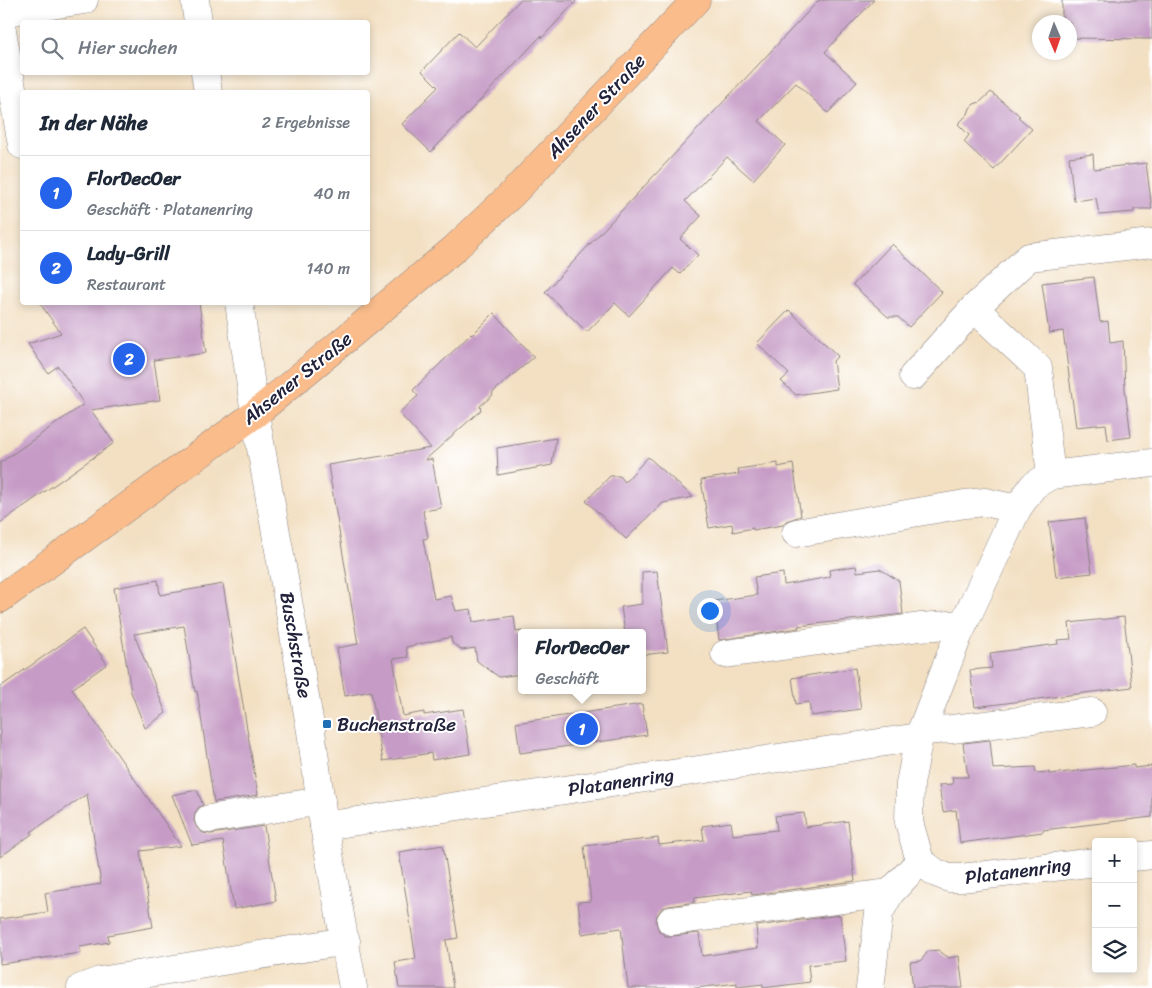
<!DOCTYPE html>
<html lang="de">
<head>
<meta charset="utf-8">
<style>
  :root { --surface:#fff; --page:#f2f2f3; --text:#1f2937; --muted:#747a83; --line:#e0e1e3; --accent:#2563eb }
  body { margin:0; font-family:Sriracha,sans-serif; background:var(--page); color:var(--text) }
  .controls { position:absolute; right:15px; bottom:15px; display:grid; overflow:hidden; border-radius:5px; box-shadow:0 2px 8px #0003 }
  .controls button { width:45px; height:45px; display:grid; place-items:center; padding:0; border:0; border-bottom:1px solid var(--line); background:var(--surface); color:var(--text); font:25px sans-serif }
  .compass { position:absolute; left:1032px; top:15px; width:45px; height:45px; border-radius:50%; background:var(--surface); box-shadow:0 2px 8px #0003; rotate:178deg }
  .you { position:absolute; left:709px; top:610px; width:18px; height:18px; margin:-12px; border:4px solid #fff; border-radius:50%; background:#1a73e8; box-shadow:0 0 0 8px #1a73e833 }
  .badge { display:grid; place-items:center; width:32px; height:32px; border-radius:50%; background:var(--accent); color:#fff; font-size:16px; font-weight:700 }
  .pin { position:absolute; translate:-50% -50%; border:2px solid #fff; box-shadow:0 1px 5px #0006 }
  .popup { position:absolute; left:518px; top:629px; width:128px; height:65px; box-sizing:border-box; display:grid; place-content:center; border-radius:5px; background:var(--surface); filter:drop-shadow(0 1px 4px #0005); font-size:16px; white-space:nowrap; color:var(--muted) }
  .popup b { font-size:19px; color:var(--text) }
  .popup::after { content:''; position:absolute; left:50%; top:100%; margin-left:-10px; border:10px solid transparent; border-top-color:var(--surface) }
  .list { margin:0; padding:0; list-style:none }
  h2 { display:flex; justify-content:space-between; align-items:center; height:65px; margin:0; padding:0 20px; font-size:21px }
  h2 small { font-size:16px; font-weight:400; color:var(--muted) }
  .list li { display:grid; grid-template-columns:32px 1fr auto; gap:15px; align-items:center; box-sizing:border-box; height:75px; padding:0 20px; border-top:1px solid var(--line) }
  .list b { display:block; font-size:19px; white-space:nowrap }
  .list p { margin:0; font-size:16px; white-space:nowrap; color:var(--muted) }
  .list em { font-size:16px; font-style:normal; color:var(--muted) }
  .icon { flex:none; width:28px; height:28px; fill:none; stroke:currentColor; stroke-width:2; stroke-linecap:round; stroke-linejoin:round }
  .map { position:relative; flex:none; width:1152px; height:988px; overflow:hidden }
  .search { position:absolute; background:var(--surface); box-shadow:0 2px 8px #0003; left:20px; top:20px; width:350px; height:55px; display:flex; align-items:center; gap:12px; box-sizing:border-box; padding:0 18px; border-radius:5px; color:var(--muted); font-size:19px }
  .panel { position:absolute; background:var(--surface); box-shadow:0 2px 8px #0003; left:20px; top:90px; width:350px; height:215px; border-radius:5px }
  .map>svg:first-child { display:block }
  .building { fill:#c69cc6 }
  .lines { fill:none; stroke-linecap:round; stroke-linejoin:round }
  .minor-casing { stroke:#8a817f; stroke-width:29 }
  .major-casing { stroke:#8a817f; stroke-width:29 }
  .minor { stroke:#fff; stroke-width:28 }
  .major { stroke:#fabc8b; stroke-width:28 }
  .poi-dot { fill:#1f6fb2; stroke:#fff; stroke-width:2 }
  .labels { text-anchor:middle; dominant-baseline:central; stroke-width:4; stroke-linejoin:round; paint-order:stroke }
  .street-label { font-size:19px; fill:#22223b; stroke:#fff }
  .poi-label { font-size:19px; fill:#22223b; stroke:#fff; text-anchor:start }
</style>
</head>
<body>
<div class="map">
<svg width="1152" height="988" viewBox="0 0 1152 988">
  <rect width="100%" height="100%" fill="#fff"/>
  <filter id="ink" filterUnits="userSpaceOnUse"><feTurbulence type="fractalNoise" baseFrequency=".02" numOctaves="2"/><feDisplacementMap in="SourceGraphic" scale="10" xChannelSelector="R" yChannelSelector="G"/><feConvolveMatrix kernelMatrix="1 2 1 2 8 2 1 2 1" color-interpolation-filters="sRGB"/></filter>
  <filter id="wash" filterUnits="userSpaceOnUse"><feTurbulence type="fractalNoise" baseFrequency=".0096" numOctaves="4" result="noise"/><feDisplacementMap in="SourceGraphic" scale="20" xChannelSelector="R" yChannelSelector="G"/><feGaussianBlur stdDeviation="1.12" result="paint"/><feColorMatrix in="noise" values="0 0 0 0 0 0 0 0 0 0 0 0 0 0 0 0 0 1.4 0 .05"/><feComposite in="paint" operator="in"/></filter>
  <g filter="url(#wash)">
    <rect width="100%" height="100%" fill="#f3e0c3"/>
    <g id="blocks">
      <g class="building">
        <path d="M520 0H577L542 38 541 36 431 152 402 124 438 87 422 71 459 32 475 47Z"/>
        <path d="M819 0H874L825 52 857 82 828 113 796 83 759 121 785 145 753 180 727 157 685 201 701 216 680 239 698 255 680 274 673 268 629 316 615 303 587 332 545 292Z"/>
        <path d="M1062 0H1152V39L1070 38V22H1062Z"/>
        <path d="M991 92 1020 116 1018 117 1032 129 994 170 964 142 969 135 958 124 968 114 970 108 974 104 980 102Z"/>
        <path d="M1093 154 1094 169 1146 163 1152 209H1134V212L1099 215 1096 198 1074 201 1069 157Z"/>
        <path d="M892 244 942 292 909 327 898 317H888L853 285Z"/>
        <path d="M1094 277 1100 322 1108 321 1110 343 1123 341 1125 389 1131 437 1108 440 1106 424 1076 427 1063 331 1049 333 1042 283Z"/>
        <path d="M39 302H199L206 353 154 360 160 400 91 410 114 443 0 523V463L84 404 58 366 48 373 28 344 61 333Z"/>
        <path d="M789 310 838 356 833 361 837 389 796 395 781 381 789 374 757 343Z"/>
        <path d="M494 313 534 357 492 393 493 395 480 406 481 410 425 460 432 459 441 508 423 511 428 538 423 539 434 599 451 596 456 611 471 609 473 622 514 616 516 632 522 631V674L499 677 477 661 475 648 462 650 452 643 451 637 406 647 408 657 393 659 403 716 424 712V715L463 709 470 754 432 760 431 753 383 761 371 691 345 696 337 648 358 644 328 465 431 448 399 413 418 396 413 390 471 334 472 335Z"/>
        <path d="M556 438 552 465 498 475 497 448Z"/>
        <path d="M648 457 693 497 663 503 626 539 586 501 610 476H620L625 482Z"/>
        <path d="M778 463V467L793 464 801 516 786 521 783 525 753 530V528L733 532 732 524 709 528 701 480 739 474 738 469Z"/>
        <path d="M1085 518 1092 573 1056 577 1049 522Z"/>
        <path d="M856 566 857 572 880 569 899 581 903 614 798 626 799 628 719 640 714 601 757 595 754 577 783 573 784 585 830 577 829 570Z"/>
        <path d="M657 571 668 652 642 655V633H625L621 607 642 604V572Z"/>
        <path d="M158 580 160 595 223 584 258 795 214 802 197 691 195 692 184 626 134 634 166 713 145 728 131 692 114 588Z"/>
        <path d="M1124 617 1132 687 975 707 970 670 992 668 990 653 1058 644 1057 640 1071 639 1069 623Z"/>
        <path d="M83 629 107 664 72 689 181 846 140 851 153 927 108 935 109 942 80 947 81 953 0 964V919L48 912 45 893 101 884 87 794 31 832 32 834 0 857V687Z"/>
        <path d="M855 668 861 709 811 716 809 702 796 704 792 678Z"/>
        <path d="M642 704 647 735 520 753 516 723Z"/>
        <path d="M990 740 993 769 1035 767 1036 773 1049 772V774L1134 765V768L1152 766V817L1043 830V832L960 843 956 810 943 812 939 785 953 784 952 777H968L963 743Z"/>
        <path d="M197 790 203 805 199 807 195 813 194 821 197 828 203 833 211 834 264 826 276 901 234 909 223 841 192 845 172 795Z"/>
        <path d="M804 813 806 827 848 821 855 881 752 895 751 891 694 898 695 902 669 906 662 908 657 915 656 922 659 931 665 936H673L699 933 702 956 758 948 756 926 840 915 846 961 808 965 810 982 763 988V984L737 987V983L696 988H628L621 928 582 934 578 902 591 901 584 846 658 838 659 845 704 840 702 826 731 822 733 835 777 830 775 816Z"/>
        <path d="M443 845 458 938 446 940 453 988H399L395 962 416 959 399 852Z"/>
        <path d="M938 950 949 958 959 956 963 988H913L910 962 921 961 928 951Z"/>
      </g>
    </g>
  </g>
  <g filter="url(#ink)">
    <use href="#blocks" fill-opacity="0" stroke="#8a817f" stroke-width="1"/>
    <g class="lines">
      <defs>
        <g id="minor">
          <path d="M195 0 198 22"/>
          <path d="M0 13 84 0"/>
          <path d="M0 19 22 145"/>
          <path d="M205 72 208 92"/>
          <path d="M239 302 255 414 311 731 324 826 353 988"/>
          <path d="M974 308 1038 368 1051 475"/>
          <path d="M913 376 974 308 1029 257 1152 243"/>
          <path d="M796 533 965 504 985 502 1017 509"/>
          <path d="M725 654 920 627 963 624"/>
          <path d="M921 731 952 729 1092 712"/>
          <path d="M919 737 910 784 909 822 920 861 936 873 949 878H961L1096 862"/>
          <path d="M209 819 321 801"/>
          <path d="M324 826 919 737 958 636 1017 509 1033 486 1051 475 1152 463"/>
          <path d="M1133 857 1152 855"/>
          <path d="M671 921 890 893"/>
          <path d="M81 988 100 981 346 941"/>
          <path d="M870 988 879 913 890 893 920 861"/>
        </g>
        <path id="major" d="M0 599 255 414 454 249 513 193 696 0"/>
      </defs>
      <use href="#minor" class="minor-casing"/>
      <use href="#major" class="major-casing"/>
      <use href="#minor" class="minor"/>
      <use href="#major" class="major"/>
    </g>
  </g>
  <rect class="poi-dot" x="322" y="719" width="10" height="10" rx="2.5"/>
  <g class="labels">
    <g class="street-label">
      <text transform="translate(596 106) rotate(-47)">Ahsener Straße</text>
      <text transform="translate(297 378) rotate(-39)">Ahsener Straße</text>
      <text transform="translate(296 645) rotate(80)">Buschstraße</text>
      <text transform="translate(621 782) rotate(-8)">Platanenring</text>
      <text transform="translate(1018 871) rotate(-7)">Platanenring</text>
    </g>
    <g class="poi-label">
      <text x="337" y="724">Buchenstraße</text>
    </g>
  </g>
</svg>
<div class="controls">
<button>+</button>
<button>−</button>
<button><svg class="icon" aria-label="layers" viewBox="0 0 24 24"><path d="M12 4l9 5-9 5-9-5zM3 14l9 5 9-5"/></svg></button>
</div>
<svg class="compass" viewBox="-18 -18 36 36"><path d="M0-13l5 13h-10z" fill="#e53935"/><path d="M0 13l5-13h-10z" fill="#747a83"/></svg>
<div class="you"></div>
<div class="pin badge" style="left:582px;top:729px">1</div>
<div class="popup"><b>FlorDecOer</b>Geschäft</div>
<div class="pin badge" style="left:129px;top:359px">2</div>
<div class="search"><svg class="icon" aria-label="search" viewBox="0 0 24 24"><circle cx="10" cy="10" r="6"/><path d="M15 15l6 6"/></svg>Hier suchen</div>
<section class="panel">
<h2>In der Nähe<small>2 Ergebnisse</small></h2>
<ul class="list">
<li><span class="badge">1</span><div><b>FlorDecOer</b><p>Geschäft · Platanenring</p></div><em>40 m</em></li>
<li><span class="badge">2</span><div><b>Lady-Grill</b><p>Restaurant</p></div><em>140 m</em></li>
</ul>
</section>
</div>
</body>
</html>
